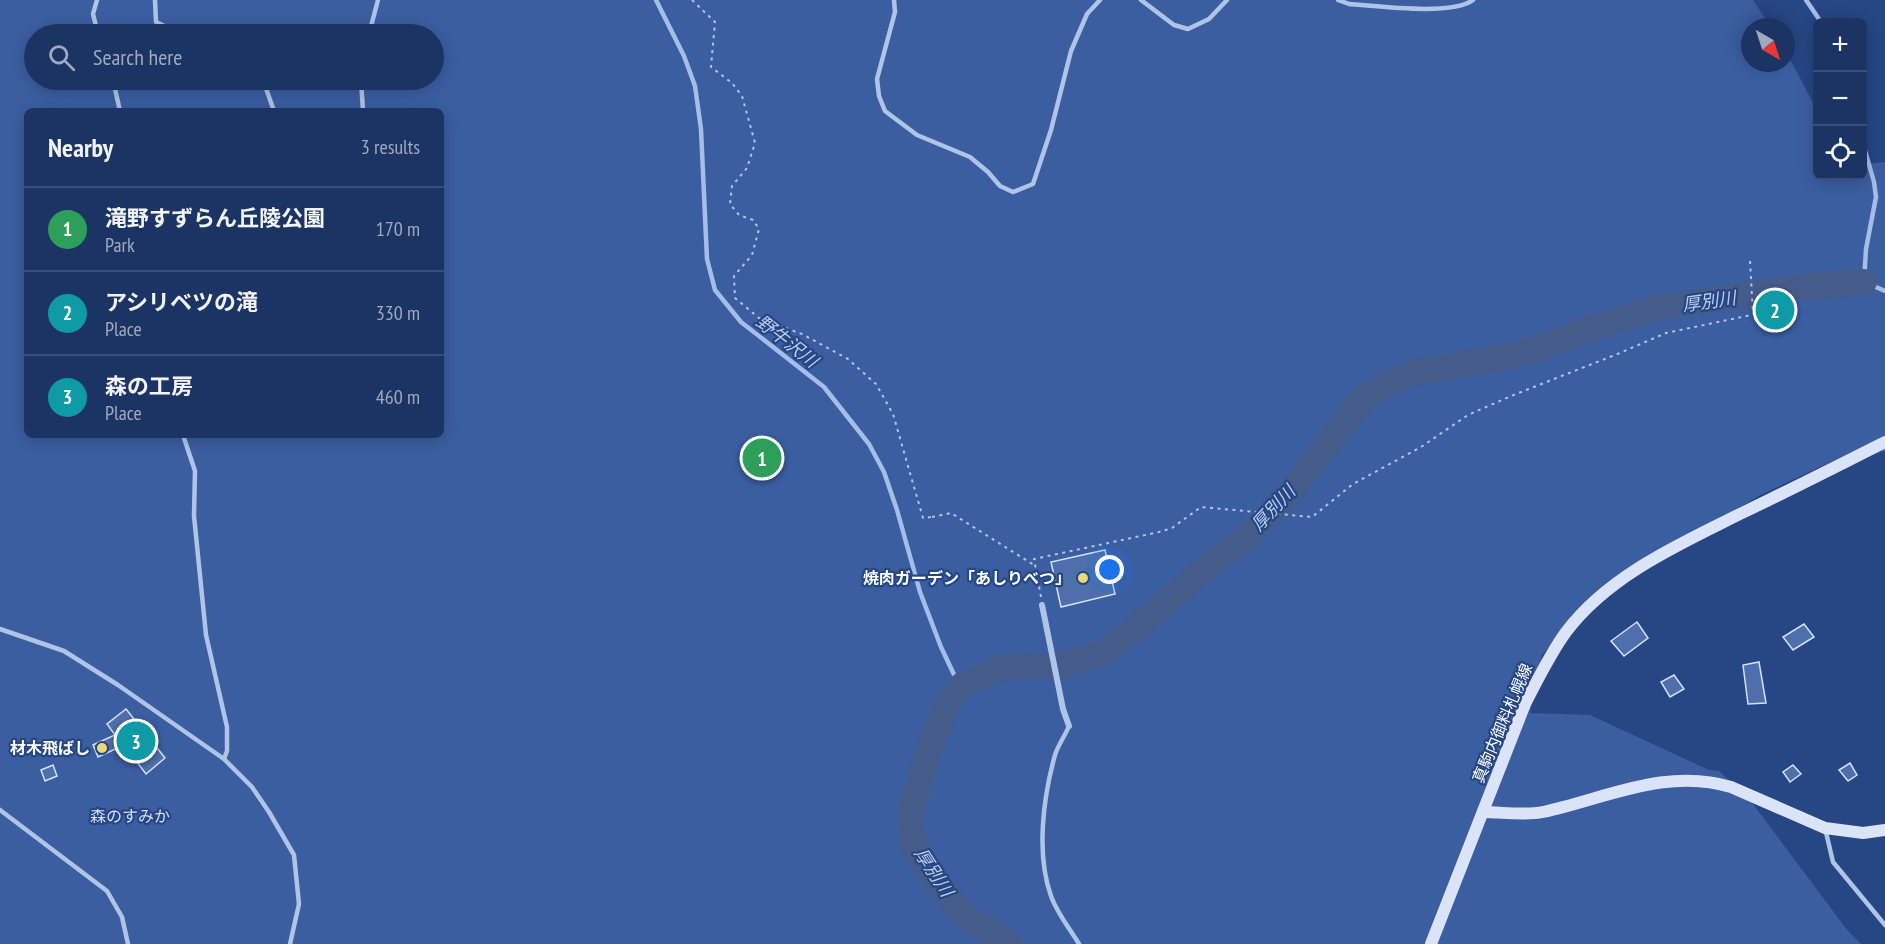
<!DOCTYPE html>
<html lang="en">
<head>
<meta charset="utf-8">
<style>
  :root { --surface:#1c3463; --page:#293f6c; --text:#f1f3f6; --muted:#a0aabe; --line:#3a4f78; --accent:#ea580c }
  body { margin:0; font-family:"PT Sans Narrow","Noto Sans JP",sans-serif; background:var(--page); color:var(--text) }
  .controls { position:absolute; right:18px; top:18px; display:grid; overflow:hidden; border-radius:9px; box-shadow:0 3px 15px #0003 }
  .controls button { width:54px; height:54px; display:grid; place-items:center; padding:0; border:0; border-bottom:2px solid var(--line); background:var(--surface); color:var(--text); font:30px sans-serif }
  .compass { position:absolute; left:1741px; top:18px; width:54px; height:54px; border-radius:50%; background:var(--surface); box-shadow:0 3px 15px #0003; rotate:141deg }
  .you { position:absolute; left:1110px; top:570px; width:21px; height:21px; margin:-15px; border:4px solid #fff; border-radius:50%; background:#1a73e8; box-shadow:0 0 0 9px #1a73e833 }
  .badge { display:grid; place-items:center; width:39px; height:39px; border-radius:50%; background:var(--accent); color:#fff; font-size:20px; font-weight:700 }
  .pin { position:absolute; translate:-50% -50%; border:3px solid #fff; box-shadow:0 2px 6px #0006 }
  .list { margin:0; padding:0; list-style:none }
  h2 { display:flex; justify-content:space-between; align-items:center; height:78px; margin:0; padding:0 24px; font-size:26px }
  h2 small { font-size:20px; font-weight:400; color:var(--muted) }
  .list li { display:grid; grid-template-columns:39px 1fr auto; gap:18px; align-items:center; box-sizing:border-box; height:84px; padding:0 24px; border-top:2px solid var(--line) }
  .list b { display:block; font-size:22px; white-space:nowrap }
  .list p { margin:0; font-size:20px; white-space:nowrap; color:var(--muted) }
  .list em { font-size:20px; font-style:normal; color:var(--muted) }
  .icon { flex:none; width:33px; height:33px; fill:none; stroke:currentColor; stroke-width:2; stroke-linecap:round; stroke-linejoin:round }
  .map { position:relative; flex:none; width:1885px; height:944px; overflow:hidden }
  .search { position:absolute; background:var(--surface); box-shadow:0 3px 15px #0003; left:24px; top:24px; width:420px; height:66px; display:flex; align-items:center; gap:15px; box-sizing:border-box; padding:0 21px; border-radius:33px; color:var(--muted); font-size:22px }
  .panel { position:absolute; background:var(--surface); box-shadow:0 3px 15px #0003; left:24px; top:108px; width:420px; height:330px; border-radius:9px }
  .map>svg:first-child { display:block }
  .green { fill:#3b5ea1; fill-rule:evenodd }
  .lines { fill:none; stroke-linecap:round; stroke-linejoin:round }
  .stream { stroke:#a5bde8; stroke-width:4.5 }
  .river { stroke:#455b89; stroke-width:26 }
  .building { fill:#4f6fac; stroke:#d4e0f6; stroke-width:1.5 }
  .path { stroke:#b0c4e7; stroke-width:2; stroke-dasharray:3 4.5; stroke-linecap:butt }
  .lane { stroke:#b0c4e7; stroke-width:4.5 }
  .street { stroke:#b0c4e7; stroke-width:6 }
  .secondary { stroke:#dae3f7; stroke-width:12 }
  .poi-dot { fill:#f0d975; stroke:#264684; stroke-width:2 }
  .labels { text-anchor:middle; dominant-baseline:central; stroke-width:4.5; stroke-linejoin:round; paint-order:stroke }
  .poi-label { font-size:16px; font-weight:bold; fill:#fff; stroke:#264684; text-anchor:end }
  .street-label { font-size:16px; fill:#fff; stroke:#264684 }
  .park-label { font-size:16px; fill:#d4e0f6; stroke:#264684 }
  .water-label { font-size:18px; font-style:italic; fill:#bcceef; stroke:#264684 }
</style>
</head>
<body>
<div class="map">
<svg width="1885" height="944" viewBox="0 0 1885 944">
  <rect width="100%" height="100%" fill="#264684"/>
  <path class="green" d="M0 0H1753L1771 27H1750V63H1786V52L1817 110 1818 176H1862L1863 162 1866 164 1885 162V452L1865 446 1760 495 1603 592 1542 655 1530 713 1590 715 1709 770 1719 771 1747 796 1848 931 1861 944H0ZM34 34H434V80H34ZM27 111H441V435H27Z"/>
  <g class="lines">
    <g class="stream">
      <path d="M656 0 684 56 695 86 701 129 707 259 715 290 741 322 824 387 869 444 884 472 897 510 920 592 941 647 957 681 962 685"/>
      <path d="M1806 0 1821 22"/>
      <path d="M1862 140 1874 182 1876 197 1866 249 1864 282 1885 291"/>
    </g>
    <path class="river" d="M1009 944 963 914 930 873 916 851 909 815 932 741 946 706 962 685 1000 668 1063 666 1107 651 1138 627 1202 571 1237 546 1282 502 1364 398 1385 385 1414 373 1512 356 1568 338 1578 332 1656 308 1801 287 1864 282"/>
  </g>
  <g class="building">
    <path d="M1105 550 1115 594 1061 607 1051 562Z"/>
    <path d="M1637 622 1648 638 1624 656 1611 641Z"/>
    <path d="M1804 624 1814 637 1793 650 1783 637Z"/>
    <path d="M1759 662 1766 703 1748 704 1743 665Z"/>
    <path d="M1674 675 1684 689 1670 697 1661 682Z"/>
    <path d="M126 709 165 758 146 774 124 745 98 757 93 745 115 735 107 724Z"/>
    <path d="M1850 763 1857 775 1848 781 1839 770Z"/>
    <path d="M53 765 57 776 45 781 41 770Z"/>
    <path d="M1793 765 1801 774 1790 782 1783 772Z"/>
  </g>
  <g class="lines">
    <g class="path">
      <path d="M692 0 715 22 711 67 732 83 742 96 755 143 747 168 732 186 730 204 739 215 753 220 759 229 752 255 734 276 735 298 759 318 802 334 848 359 876 384 893 414 923 518 931 517"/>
      <path d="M1750 261 1753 314"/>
      <path d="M932 517 951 513 1034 565"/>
      <path d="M1041 597 1034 559 1159 532 1172 528 1201 507 1312 517 1353 484 1421 447 1468 415 1511 396 1620 353 1666 333 1775 310"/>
    </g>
    <g class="lane">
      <path d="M97 0 93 14 98 34"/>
      <path d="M155 0 156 22 182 34"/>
      <path d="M894 0 895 12 877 79 879 96 885 111 917 135 970 157 988 172 1000 186 1013 192 1033 184 1051 130 1071 51 1087 14 1100 0"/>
      <path d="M1141 0 1174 25 1188 29 1209 19 1227 0"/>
      <path d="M1338 0 1349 4C1377 6 1452 16 1473 0"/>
      <path d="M369 34 378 0"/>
      <path d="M113 80 120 111"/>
      <path d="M263 80 274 111"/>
      <path d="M361 80 363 111"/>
      <path d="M183 435 195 471 194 516 206 635 227 727V751L224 759"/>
      <path d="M0 629 64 651 118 685 224 759 252 787 269 812 294 855 299 904 290 944"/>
      <path d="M1069 726C1065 736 1058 745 1055 755 1043 798 1036 854 1051 896 1057 913 1070 929 1079 944"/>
      <path d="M0 810 107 891 122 917 128 944"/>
      <path d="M1825 828 1833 862 1885 925"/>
    </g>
    <path class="street" d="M1042 605 1063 709 1069 726"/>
    <g class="secondary">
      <path d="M1483 812C1502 812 1524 816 1543 812 1604 799 1667 767 1731 787L1825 828 1863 833 1885 830"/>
      <path d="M1431 944 1525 704C1538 679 1550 654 1566 632 1609 575 1680 544 1742 513 1790 490 1837 466 1885 442"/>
    </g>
  </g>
  <g class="poi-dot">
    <circle cx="1083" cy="578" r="6"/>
    <circle cx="102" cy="748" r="6"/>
  </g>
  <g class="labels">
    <g class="poi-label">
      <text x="1071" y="578">焼肉ガーデン「あしりべつ」</text>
      <text x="90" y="748">材木飛ばし</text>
    </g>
    <g class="street-label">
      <text transform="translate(1502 723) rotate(-67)">真駒内御料札幌線</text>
    </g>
    <g class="park-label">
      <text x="130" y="816">森のすみか</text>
    </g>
    <g class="water-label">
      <text transform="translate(1709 301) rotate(-8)">厚別川</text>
      <text transform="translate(787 341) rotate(38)">野牛沢川</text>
      <text transform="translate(1273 508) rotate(-47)">厚別川</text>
      <text transform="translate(934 872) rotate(57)">厚別川</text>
    </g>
  </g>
</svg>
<div class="controls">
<button>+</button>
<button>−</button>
<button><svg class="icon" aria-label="locate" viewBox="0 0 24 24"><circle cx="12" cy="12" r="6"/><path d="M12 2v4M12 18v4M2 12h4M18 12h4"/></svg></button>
</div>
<svg class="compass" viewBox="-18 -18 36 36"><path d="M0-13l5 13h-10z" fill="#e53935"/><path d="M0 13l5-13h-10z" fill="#a0aabe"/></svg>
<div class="you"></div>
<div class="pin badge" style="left:762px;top:458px;background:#2e9e5b">1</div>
<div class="pin badge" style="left:1775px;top:310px;background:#0f9aa8">2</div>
<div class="pin badge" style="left:136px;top:741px;background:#0f9aa8">3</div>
<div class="search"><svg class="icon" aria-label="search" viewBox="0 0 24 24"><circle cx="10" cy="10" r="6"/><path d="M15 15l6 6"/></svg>Search here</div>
<section class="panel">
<h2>Nearby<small>3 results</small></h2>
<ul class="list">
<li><span class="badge" style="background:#2e9e5b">1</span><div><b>滝野すずらん丘陵公園</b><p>Park</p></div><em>170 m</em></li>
<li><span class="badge" style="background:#0f9aa8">2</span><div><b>アシリベツの滝</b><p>Place</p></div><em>330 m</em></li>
<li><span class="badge" style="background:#0f9aa8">3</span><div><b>森の工房</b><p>Place</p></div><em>460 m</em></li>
</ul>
</section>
</div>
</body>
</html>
